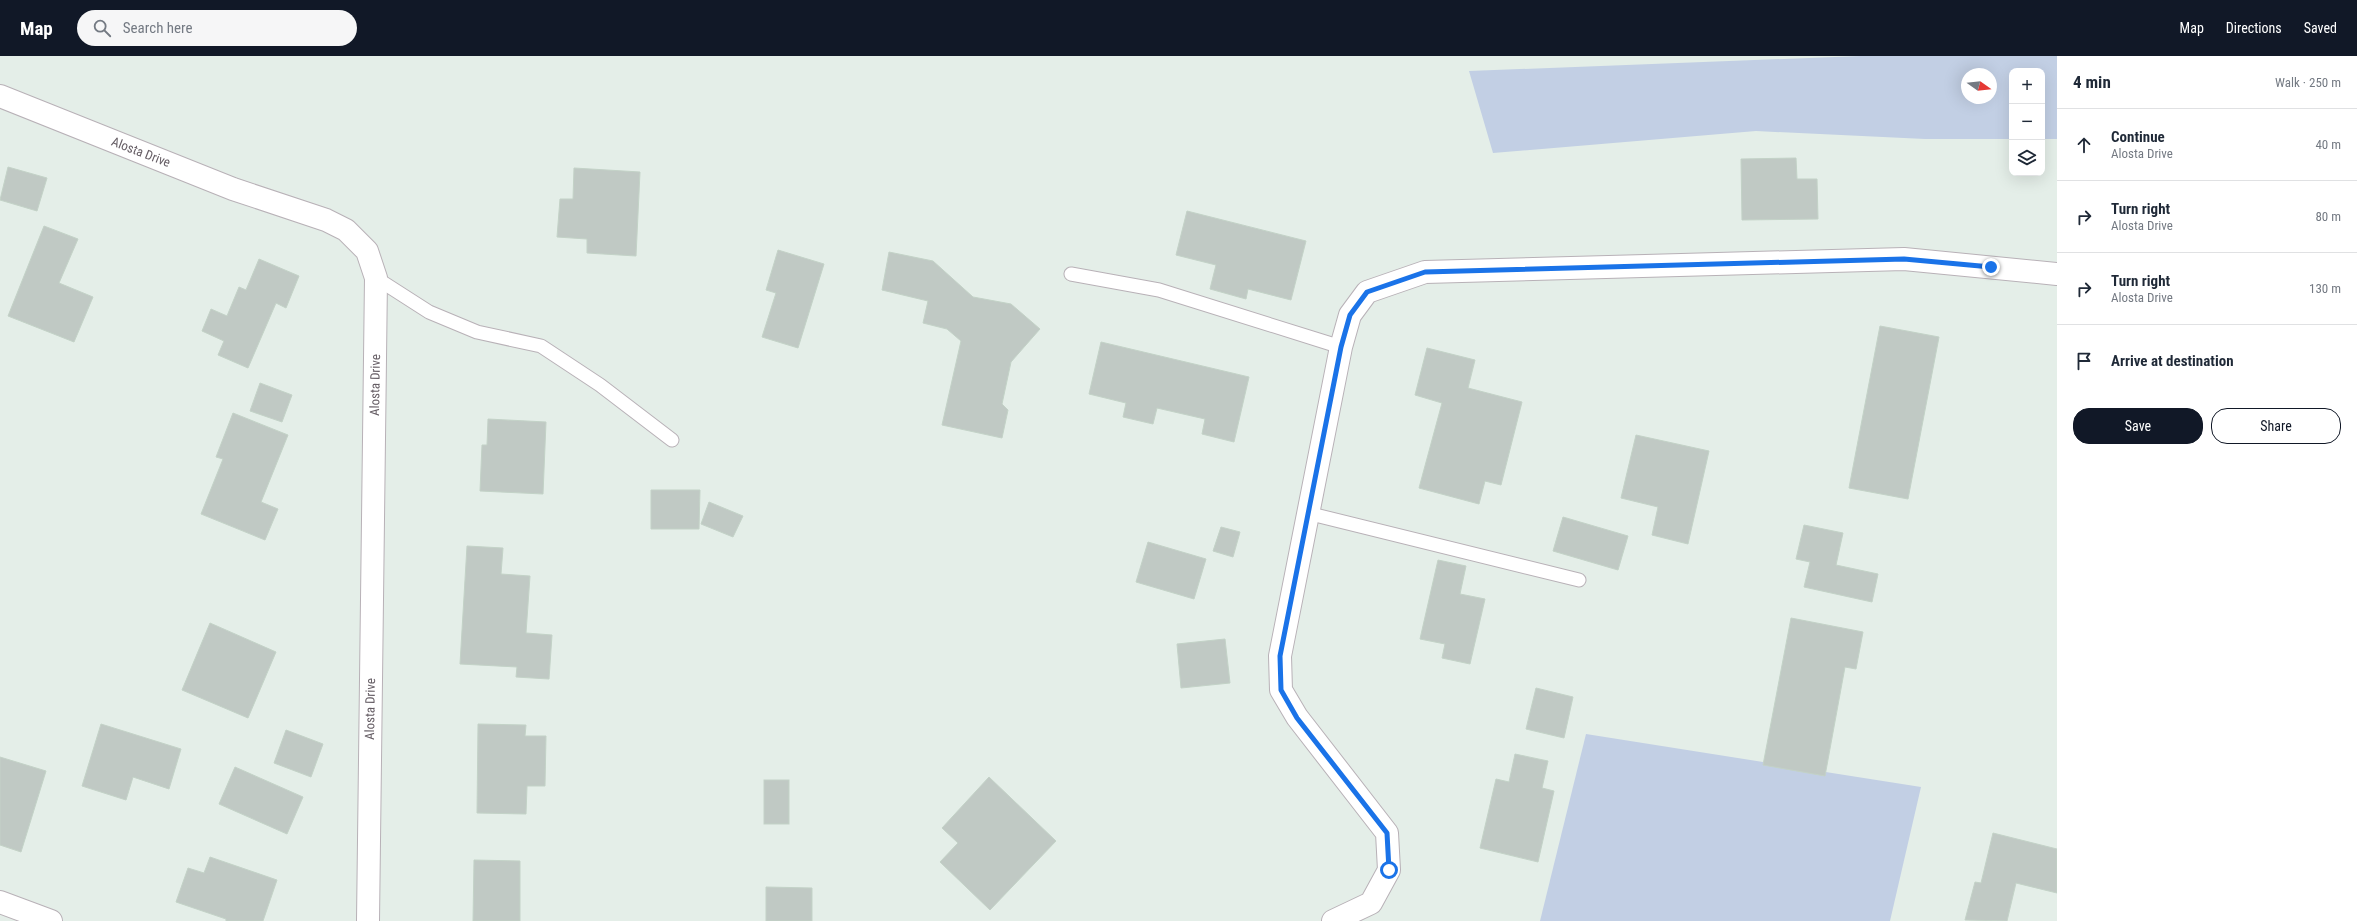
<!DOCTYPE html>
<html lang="en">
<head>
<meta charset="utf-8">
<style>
  :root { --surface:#fff; --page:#f6f6f7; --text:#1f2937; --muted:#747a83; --line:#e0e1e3; --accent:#111827 }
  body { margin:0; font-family:"Roboto Condensed",sans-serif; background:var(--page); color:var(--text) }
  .controls { position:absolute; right:12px; top:12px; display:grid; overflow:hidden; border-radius:8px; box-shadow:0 4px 16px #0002 }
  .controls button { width:36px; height:36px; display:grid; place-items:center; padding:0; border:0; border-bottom:1px solid var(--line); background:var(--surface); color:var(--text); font:20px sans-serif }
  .compass { position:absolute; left:1961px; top:12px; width:36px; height:36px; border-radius:50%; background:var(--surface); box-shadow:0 4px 16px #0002; rotate:105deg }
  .stop { position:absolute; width:12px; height:12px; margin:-9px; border:3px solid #1a73e8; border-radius:50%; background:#fff }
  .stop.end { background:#1a73e8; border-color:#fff; box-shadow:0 1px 4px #0008 }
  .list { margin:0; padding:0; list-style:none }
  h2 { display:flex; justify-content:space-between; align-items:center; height:52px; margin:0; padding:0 16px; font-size:17px }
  h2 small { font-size:13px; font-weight:400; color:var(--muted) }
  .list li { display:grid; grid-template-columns:26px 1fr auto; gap:12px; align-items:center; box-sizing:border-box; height:72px; padding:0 16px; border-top:1px solid var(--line) }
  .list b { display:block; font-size:15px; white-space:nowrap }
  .list p { margin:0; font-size:13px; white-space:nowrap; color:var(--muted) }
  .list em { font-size:13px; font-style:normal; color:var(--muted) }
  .actions { display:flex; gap:8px; padding:12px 16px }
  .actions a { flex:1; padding:9px 0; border:1px solid var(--accent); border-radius:16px; text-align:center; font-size:14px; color:var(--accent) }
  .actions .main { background:var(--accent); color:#fff }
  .icon { flex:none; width:22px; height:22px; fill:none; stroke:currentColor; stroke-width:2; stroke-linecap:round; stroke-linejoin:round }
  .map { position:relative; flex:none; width:2057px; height:865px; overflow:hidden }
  header { display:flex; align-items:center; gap:24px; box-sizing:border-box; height:56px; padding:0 20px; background:var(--accent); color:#fff }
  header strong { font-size:19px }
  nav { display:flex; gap:22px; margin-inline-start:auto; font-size:14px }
  .search { width:280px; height:36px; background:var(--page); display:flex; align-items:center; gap:10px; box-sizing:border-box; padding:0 14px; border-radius:22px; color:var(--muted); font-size:15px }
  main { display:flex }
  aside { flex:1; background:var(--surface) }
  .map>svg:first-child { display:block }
  .green { fill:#c2cfe4; fill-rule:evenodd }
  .building { fill:#c0c9c4; stroke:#c3d2c7 }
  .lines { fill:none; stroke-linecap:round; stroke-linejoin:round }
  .service-casing { stroke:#b8b1b7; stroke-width:15 }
  .minor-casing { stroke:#b8b1b7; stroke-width:24 }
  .service { stroke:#fff; stroke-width:13 }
  .minor { stroke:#fff; stroke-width:22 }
  .route { stroke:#1a73e8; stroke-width:5 }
  .labels { text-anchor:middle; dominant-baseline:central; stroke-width:3; stroke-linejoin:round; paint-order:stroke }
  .street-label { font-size:13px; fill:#645c63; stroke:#fff }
</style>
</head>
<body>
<header>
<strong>Map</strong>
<div class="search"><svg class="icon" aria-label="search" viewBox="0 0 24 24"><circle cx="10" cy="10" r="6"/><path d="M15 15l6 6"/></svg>Search here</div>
<nav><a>Map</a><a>Directions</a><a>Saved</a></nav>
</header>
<main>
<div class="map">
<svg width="2057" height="865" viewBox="0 0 2057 865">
  <rect width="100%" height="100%" fill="#e4eee8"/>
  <g class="green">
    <path d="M1860 0H2057V83H2042V15H2012V83H1925L1756 75 1493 97 1469 15ZM1967 18H1991V42H1967Z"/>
    <path d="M1586 678 1921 731 1890 865H1540Z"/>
  </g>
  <g class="building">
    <path d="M1796 102 1797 123H1817L1818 163 1742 164 1741 103Z"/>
    <path d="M8 111 47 122 37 155 0 144Z"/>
    <path d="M574 112 640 116 636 200 587 197V183L557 181 560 143H573Z"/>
    <path d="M1187 155 1306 185 1291 244 1248 233 1246 243 1210 233 1216 209 1176 199Z"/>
    <path d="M44 170 78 183 59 227 93 241 74 286 8 260Z"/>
    <path d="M778 194 824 208 798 292 762 281 776 237 766 234Z"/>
    <path d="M889 196 933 205 973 241 1011 248 1040 273 1011 306 1002 348 1008 354 1002 382 942 369 961 285 947 273 923 267 928 245 882 234Z"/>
    <path d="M259 203 299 220 286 252 276 247 248 312 218 299 224 285 202 275 211 253 227 260 239 231 246 234Z"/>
    <path d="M1880 270 1939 281 1908 443 1849 432Z"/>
    <path d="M1101 286 1249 321 1234 386 1202 378 1205 363 1157 352 1153 368 1123 361 1126 347 1089 338Z"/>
    <path d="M1427 292 1475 304 1468 332 1522 346 1501 429 1485 425 1479 448 1419 432 1442 347 1415 339Z"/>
    <path d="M260 327 292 339 282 366 250 355Z"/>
    <path d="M233 357 288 379 261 446 278 453 265 484 201 458 223 403 216 401Z"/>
    <path d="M488 363 546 366 543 438 480 435 482 389H487Z"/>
    <path d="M1636 379 1709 395 1688 488 1652 479 1658 451 1621 442Z"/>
    <path d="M651 434H700L699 473H651Z"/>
    <path d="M709 446 743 460 733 481 701 468Z"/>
    <path d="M1563 461 1628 480 1618 514 1553 495Z"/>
    <path d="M1804 469 1843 477 1836 509 1878 518 1872 546 1804 531 1810 506 1796 503Z"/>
    <path d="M1221 471 1240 476 1233 501 1213 495Z"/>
    <path d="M1148 486 1206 503 1194 543 1136 526Z"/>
    <path d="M467 490 503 492 501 518 530 520 526 577 552 579 549 623 516 621 517 611 460 608Z"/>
    <path d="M1438 504 1466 510 1460 538 1485 543 1470 608 1442 602 1445 588 1420 583Z"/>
    <path d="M1791 562 1863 576 1856 613 1845 611 1825 720 1763 709Z"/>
    <path d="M210 567 276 596 248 662 182 634Z"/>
    <path d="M1225 583 1230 627 1181 632 1177 588Z"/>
    <path d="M1536 632 1573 641 1564 682 1526 673Z"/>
    <path d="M101 668 181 693 169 733 133 721 126 744 82 730Z"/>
    <path d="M478 668 526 669 525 680H546L545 730H527L526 758 477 757Z"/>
    <path d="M286 674 323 688 311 721 274 707Z"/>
    <path d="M1515 698 1548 705 1542 732 1554 735 1538 806 1480 792 1496 723 1509 726Z"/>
    <path d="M0 701 46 715 21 796 0 789Z"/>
    <path d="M235 711 303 741 287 778 219 748Z"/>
    <path d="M989 721 1056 785 990 854 940 806 958 787 942 772Z"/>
    <rect x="764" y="724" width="25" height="44"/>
    <path d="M1993 777 2057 793V837L2016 827 2007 865 1965 864 1975 826 1981 827Z"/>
    <path d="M210 801 277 824 263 865H226V863L176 846 188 812 204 817Z"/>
    <path d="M474 804 520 805V865H473Z"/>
    <path d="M766 831 812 832V865H766Z"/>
  </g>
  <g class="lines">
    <defs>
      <g id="service">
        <path d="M1071 218 1159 234 1341 291"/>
        <path d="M376 222 429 256 477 276 541 290 600 329 672 384"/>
        <path d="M1307 457 1579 524"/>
      </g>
      <g id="minor">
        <path d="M0 40 233 133 326 164 346 174 367 195 376 222 368 865"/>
        <path d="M0 846 51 865"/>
        <path d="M1333 865 1371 847 1389 814 1387 777 1297 661 1281 634 1280 600 1341 291 1350 259 1367 236 1425 216 1904 203 2057 218"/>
      </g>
    </defs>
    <use href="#service" class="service-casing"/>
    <use href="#minor" class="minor-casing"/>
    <use href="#service" class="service"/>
    <use href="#minor" class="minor"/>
  </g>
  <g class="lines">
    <path class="route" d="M1389 814 1387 777 1297 662 1281 634 1280 600 1341 291 1350 259 1367 236 1425 216 1904 203 1991 211"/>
  </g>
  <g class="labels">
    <g class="street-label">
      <text transform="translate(141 96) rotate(21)">Alosta Drive</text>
      <text transform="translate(375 329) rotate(-89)">Alosta Drive</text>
      <text transform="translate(370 653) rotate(-89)">Alosta Drive</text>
    </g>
  </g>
</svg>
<div class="controls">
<button>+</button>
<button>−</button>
<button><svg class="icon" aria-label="layers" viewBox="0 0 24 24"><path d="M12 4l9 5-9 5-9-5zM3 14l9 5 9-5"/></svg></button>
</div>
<svg class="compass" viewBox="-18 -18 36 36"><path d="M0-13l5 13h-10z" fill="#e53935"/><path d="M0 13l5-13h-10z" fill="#747a83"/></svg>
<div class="stop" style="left:1389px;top:814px"></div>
<div class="stop end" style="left:1991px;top:211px"></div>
</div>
<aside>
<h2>4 min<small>Walk · 250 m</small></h2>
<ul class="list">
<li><svg class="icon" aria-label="ahead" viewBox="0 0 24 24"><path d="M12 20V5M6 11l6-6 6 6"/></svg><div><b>Continue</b><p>Alosta Drive</p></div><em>40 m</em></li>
<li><svg class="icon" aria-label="right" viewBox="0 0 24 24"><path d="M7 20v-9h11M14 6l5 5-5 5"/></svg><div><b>Turn right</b><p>Alosta Drive</p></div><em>80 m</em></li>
<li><svg class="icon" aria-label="right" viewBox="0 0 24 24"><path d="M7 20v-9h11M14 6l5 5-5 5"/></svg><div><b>Turn right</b><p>Alosta Drive</p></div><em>130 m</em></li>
<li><svg class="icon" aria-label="arrive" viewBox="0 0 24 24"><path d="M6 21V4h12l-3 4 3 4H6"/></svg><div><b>Arrive at destination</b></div></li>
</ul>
<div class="actions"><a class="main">Save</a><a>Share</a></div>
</aside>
</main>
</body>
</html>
